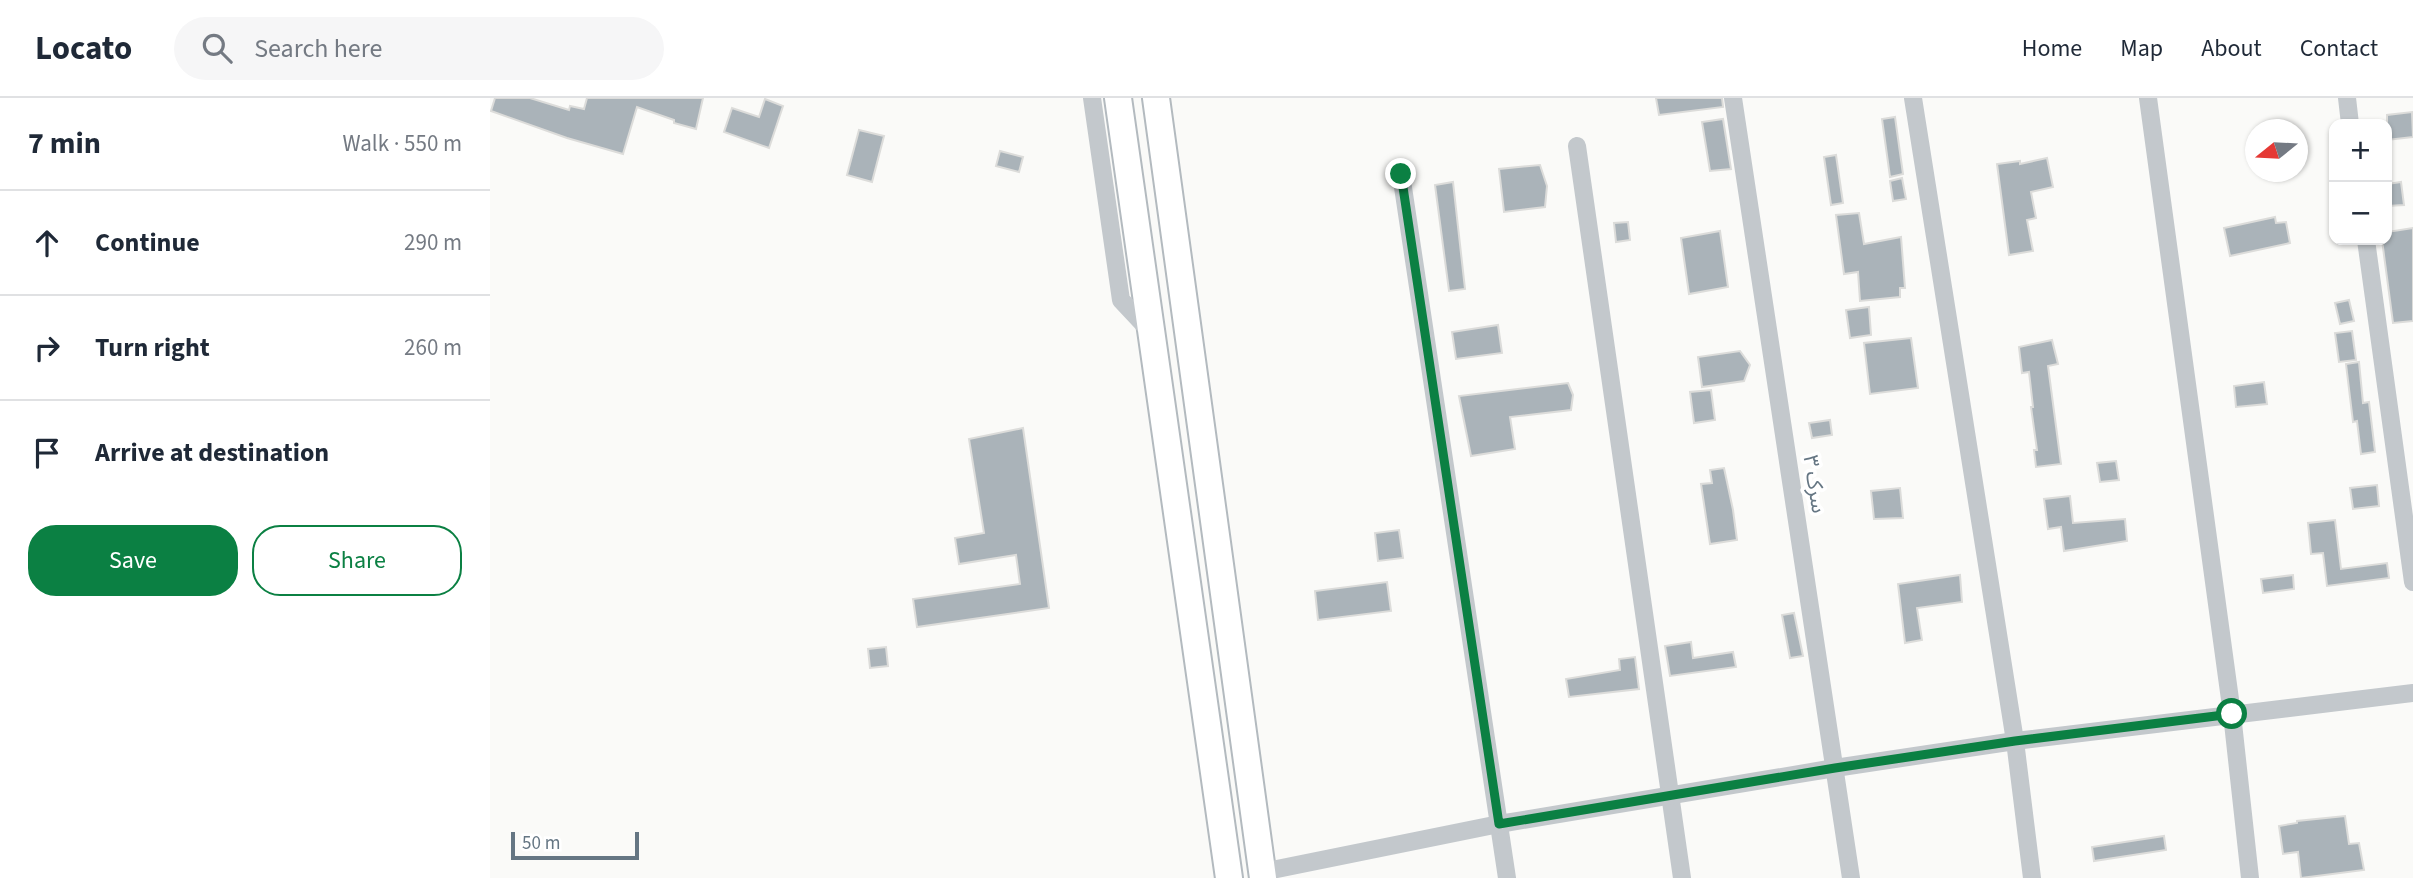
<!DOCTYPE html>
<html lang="en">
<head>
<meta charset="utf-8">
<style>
  :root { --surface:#fff; --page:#f6f6f7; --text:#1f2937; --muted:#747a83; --line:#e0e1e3; --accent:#0b8043 }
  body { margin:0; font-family:"Source Sans 3","Noto Sans Arabic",sans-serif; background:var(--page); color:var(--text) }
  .controls { position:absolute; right:21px; top:21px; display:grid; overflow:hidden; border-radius:14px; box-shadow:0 2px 5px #0004 }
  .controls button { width:63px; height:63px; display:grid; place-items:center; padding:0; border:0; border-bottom:2px solid var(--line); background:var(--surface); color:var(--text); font:35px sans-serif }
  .compass { position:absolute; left:1755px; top:21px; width:63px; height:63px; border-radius:50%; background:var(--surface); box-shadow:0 2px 5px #0004; rotate:252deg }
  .scale { position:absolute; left:21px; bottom:18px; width:128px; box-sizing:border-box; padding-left:7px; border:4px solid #657683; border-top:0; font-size:19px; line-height:24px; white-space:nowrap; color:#657683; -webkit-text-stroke:5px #fff; paint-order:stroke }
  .stop { position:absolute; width:21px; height:21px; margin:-16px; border:5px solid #0b8043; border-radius:50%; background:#fff }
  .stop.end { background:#0b8043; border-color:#fff; box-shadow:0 2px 7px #0008 }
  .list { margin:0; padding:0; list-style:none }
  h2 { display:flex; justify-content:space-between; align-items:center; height:91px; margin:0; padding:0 28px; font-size:30px }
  h2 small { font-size:23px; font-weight:400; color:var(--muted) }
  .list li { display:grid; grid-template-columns:46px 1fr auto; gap:21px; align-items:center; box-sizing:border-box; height:105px; padding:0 28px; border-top:2px solid var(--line) }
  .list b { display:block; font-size:26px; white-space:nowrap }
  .list em { font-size:23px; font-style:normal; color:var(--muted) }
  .actions { display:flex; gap:14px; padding:21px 28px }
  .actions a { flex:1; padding:16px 0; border:2px solid var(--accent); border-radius:28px; text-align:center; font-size:24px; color:var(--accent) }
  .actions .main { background:var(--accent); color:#fff }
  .icon { flex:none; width:38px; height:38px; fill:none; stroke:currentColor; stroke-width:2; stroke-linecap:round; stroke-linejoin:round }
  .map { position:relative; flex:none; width:1923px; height:780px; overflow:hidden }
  header { display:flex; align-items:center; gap:42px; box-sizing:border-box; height:98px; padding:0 35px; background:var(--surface); border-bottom:2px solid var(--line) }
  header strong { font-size:33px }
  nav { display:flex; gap:38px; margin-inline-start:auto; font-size:24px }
  .search { width:490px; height:63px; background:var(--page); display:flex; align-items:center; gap:18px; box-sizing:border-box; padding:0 24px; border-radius:38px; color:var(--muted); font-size:26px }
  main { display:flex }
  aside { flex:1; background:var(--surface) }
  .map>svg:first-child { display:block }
  .building { fill:#aab3b9; stroke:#dcdcda; stroke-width:2 }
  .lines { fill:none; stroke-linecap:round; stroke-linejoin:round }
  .secondary-casing { stroke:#b3babf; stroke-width:30 }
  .street { stroke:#c3c8cc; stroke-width:18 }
  .secondary { stroke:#fff; stroke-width:26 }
  .route { stroke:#0b8043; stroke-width:9 }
  .labels { text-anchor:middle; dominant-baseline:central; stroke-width:7; stroke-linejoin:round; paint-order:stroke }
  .street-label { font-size:21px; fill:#657683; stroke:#fff }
</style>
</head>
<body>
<header>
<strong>Locato</strong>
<div class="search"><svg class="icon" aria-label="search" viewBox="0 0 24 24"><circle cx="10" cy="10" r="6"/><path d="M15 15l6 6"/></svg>Search here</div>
<nav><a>Home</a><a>Map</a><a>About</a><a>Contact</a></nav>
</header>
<main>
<aside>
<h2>7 min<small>Walk · 550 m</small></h2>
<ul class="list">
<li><svg class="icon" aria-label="ahead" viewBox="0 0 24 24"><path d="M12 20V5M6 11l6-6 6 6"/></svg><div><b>Continue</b></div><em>290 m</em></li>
<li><svg class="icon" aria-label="right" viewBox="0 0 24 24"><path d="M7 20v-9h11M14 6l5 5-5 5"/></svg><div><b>Turn right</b></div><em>260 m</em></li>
<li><svg class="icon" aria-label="arrive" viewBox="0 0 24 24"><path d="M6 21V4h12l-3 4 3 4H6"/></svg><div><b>Arrive at destination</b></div></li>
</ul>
<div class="actions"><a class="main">Save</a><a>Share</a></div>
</aside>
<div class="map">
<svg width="1923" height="780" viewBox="0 0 1923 780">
  <rect width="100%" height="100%" fill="#fafaf8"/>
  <g class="building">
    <path d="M5 0H40L79 12 80 8 94 11 97 0H213L206 31 184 25V22L147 9 133 56 77 40 1 13Z"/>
    <path d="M1166 0H1232L1233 9 1169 17Z"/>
    <path d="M275 1 293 8 279 50 234 34 242 10 269 19Z"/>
    <path d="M1922 14 1923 39 1897 42V17Z"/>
    <path d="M1405 19 1413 76 1400 79 1392 21Z"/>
    <path d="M1233 21 1241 71 1220 73 1212 24Z"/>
    <path d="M369 32 394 38 382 84 357 77Z"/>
    <path d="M510 53 533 59 529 74 506 68Z"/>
    <path d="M1346 57 1353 105 1341 107 1334 59Z"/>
    <path d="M1557 60 1563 89 1541 94 1546 120 1537 122 1543 153 1519 157 1507 66 1530 63V66Z"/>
    <path d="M1050 67 1057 88 1055 109 1014 114 1009 71Z"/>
    <path d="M1412 80 1416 101 1403 103 1400 83Z"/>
    <path d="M963 84 975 191 959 193 945 87Z"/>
    <path d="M1911 84 1914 107 1897 108V86Z"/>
    <path d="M1369 115 1374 146 1411 139 1415 190H1410V199L1370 203 1368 174 1354 176 1346 117Z"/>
    <path d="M1785 119 1786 125 1796 124 1800 145 1740 158 1734 130Z"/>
    <path d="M1138 124 1140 142 1126 144 1124 125Z"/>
    <path d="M1923 130V223L1903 225 1892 142H1897V134Z"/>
    <path d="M1230 133 1238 189 1199 196 1191 140Z"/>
    <path d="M1859 202 1864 223 1850 226 1845 205Z"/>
    <path d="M1379 209 1381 237 1360 240 1356 212Z"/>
    <path d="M1008 227 1012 255 966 261 962 234Z"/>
    <path d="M1862 233 1866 262 1849 264 1845 235Z"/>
    <path d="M1421 240 1428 290 1380 296 1374 245Z"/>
    <path d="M1562 242 1568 266 1558 268 1571 366 1546 369 1544 352H1547L1541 309H1543L1539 274 1532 275 1529 249Z"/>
    <path d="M1250 253 1260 267 1254 283 1212 289 1208 259Z"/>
    <path d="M1869 264 1873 305 1879 304 1885 354 1871 356 1867 323 1863 324 1856 266Z"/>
    <path d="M1774 284 1777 306 1746 309 1744 288Z"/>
    <path d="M1078 285 1083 297 1081 312 1020 319 1025 351 981 358 969 298Z"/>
    <path d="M1221 292 1225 322 1204 325 1200 294Z"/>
    <path d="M1340 322 1342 337 1322 340 1319 325Z"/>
    <path d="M533 330 559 510 427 529 423 501 530 486 526 457 469 466 465 440 494 435 479 341Z"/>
    <path d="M1626 363 1629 382 1610 384 1607 365Z"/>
    <path d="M1234 370 1243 412 1247 442 1220 446 1211 386 1222 385 1220 372Z"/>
    <path d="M1887 387 1889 408 1863 411 1860 390Z"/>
    <path d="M1410 390 1413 420 1384 421 1381 393Z"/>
    <path d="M1580 398 1583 425 1635 421 1637 443 1574 453 1571 429 1558 431 1554 401Z"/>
    <path d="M1845 422 1851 471 1897 465 1899 480 1837 488 1833 455 1821 456 1818 425Z"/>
    <path d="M909 432 913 460 888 463 885 435Z"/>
    <path d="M1470 477 1472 504 1427 510 1432 542 1415 545 1408 486Z"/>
    <path d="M1803 477 1804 491 1773 495 1771 481Z"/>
    <path d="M897 484 901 513 828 522 825 493Z"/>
    <path d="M1304 515 1313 558 1300 560 1292 517Z"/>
    <path d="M1201 544 1203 560 1243 554 1246 569 1180 578 1175 548Z"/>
    <path d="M396 549 398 568 380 570 378 551Z"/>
    <path d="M1145 559 1149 591 1079 599 1076 581 1130 572 1129 561Z"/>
    <path d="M1855 718 1859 746 1869 745 1874 772 1811 780 1808 754 1793 756 1789 728 1807 725V723Z"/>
    <path d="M1674 738 1676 752 1604 763 1602 749Z"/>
  </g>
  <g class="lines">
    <defs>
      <g id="secondary">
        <path d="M628 0 739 780"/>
        <path d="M666 0 773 780"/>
      </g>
    </defs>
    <use href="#secondary" class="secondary-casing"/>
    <g class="street">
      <path d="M602 0 631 202 660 233"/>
      <path d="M1243 0 1361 780"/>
      <path d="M1423 0 1525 643 1542 780"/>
      <path d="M1658 0 1742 616 1760 780"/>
      <path d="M1857 0 1860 26"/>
      <path d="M1087 48 1192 780"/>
      <path d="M911 76 1017 780"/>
      <path d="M1876 142 1923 484"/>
      <path d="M772 774 1009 726 1345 670 1525 643 1923 595"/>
    </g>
    <use href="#secondary" class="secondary"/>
  </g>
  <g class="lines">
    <path class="route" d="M911 76 1009 726 1345 670 1525 643 1742 616"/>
  </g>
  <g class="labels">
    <g class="street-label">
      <text transform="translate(1325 386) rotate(81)">سرک ۳</text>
    </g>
  </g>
</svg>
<div class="controls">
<button>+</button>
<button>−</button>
</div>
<svg class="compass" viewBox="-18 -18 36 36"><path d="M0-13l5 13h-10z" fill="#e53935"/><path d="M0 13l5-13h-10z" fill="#747a83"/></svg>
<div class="scale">50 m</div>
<div class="stop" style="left:1742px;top:616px"></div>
<div class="stop end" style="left:911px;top:76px"></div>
</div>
</main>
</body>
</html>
